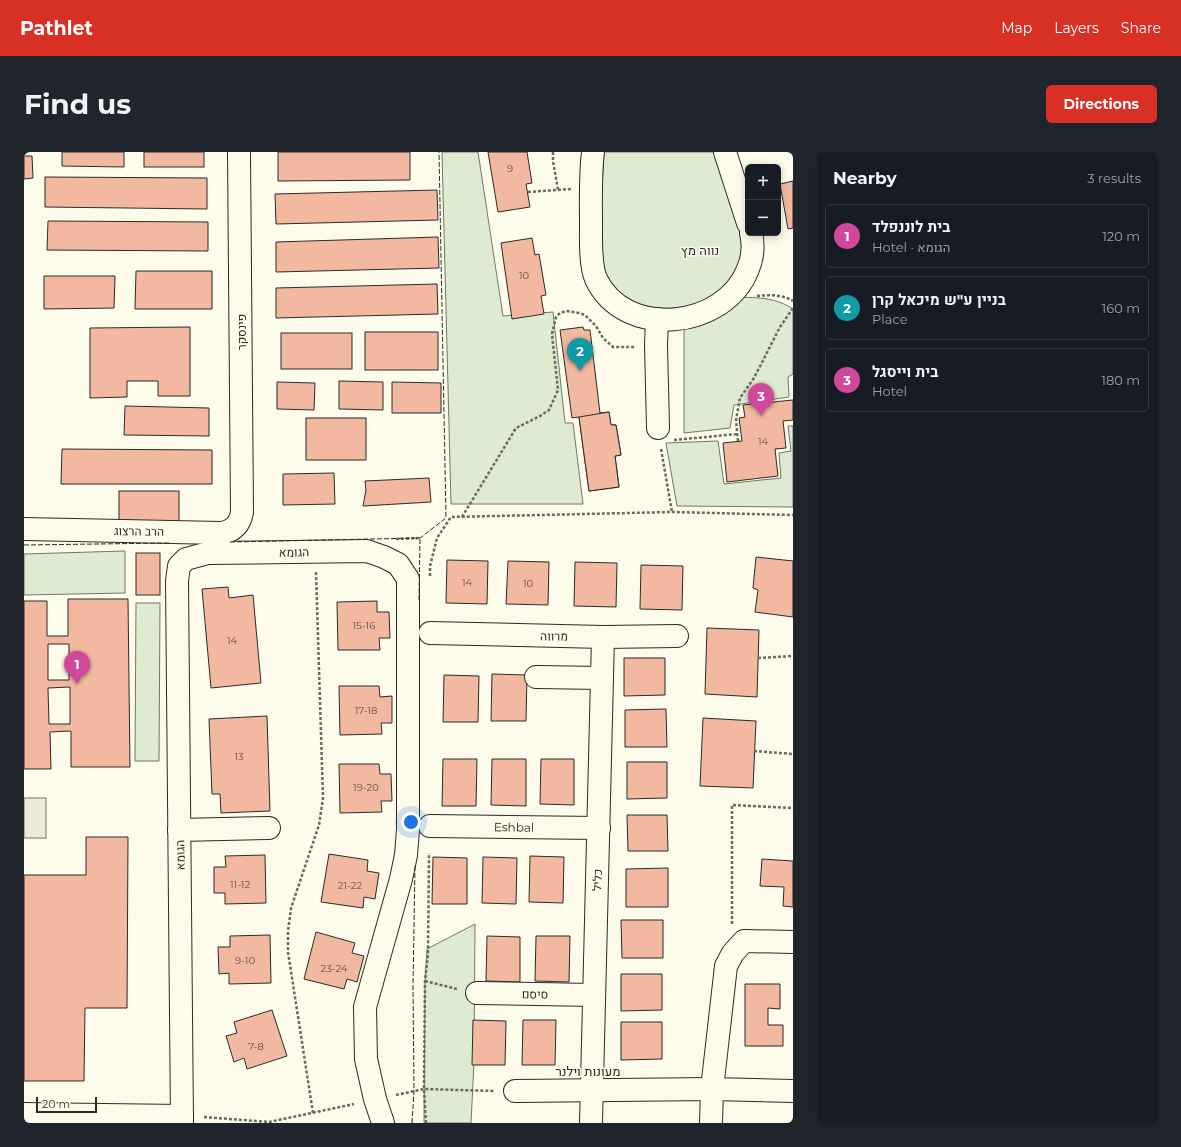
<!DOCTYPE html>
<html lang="en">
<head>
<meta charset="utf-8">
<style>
  :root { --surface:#171b24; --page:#20242c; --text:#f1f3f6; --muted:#9ea1a6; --line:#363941; --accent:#d93025 }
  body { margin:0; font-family:Montserrat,Heebo,sans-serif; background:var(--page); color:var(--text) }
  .controls { position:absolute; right:12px; top:12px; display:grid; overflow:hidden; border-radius:6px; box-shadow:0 2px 10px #0003 }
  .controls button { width:36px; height:36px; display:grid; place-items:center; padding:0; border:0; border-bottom:1px solid var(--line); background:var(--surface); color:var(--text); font:20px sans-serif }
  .scale { position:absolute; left:12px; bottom:10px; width:61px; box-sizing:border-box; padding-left:4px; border:2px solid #2b2b2b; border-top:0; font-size:11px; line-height:14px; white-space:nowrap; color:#2b2b2b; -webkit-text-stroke:3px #fdfbea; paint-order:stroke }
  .you { position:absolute; left:387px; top:670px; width:14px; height:14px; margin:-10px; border:3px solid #fff; border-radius:50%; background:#1a73e8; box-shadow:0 0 0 6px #1a73e833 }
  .badge { display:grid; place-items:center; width:26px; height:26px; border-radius:50%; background:var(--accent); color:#fff; font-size:13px; font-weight:700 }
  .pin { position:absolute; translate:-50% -33px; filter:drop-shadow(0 1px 2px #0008) }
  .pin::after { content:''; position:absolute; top:21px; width:14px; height:12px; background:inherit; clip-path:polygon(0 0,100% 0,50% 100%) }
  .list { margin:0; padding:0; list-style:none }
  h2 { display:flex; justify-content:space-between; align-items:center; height:52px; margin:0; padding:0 16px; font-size:17px }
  h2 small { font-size:13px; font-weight:400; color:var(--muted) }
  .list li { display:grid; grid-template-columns:26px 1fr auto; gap:12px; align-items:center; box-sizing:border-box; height:64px; margin:0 8px 8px; padding:0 8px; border:1px solid var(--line); border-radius:6px }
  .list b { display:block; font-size:15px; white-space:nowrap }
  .list p { margin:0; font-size:13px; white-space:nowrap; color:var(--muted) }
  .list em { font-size:13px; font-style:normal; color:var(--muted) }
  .map { position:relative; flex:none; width:769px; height:971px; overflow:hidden; border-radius:6px }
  header { display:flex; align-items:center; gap:24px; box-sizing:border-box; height:56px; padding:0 20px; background:var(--accent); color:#fff }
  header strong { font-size:19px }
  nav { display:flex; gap:22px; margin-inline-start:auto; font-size:14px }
  .intro { display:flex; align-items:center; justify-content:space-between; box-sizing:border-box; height:96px; padding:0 24px }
  h1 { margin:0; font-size:28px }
  .button { padding:10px 18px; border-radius:6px; background:var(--accent); color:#fff; font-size:14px; font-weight:700 }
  main { display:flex; gap:24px; padding:0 24px }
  aside { flex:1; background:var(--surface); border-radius:6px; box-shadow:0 2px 10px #0003 }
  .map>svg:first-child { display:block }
  .green { fill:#deebd1; stroke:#74746e }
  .parking { fill:#eceadb; stroke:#74746e }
  .building { fill:#f2b8a0; stroke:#2b2b2b; fill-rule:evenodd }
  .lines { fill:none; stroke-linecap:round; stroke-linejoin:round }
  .minor-casing { stroke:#2b2b2b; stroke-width:24 }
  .path { stroke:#6a6964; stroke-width:2.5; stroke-dasharray:3 2; stroke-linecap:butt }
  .minor { stroke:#fdfbea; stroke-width:22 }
  .fence { stroke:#2b2b2b; stroke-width:1; stroke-dasharray:5 2; stroke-linecap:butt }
  .labels { text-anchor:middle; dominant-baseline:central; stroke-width:3; stroke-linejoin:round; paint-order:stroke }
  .number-label { font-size:10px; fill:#5d4e48 }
  .street-label { font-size:12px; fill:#2b2b2b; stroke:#fdfbea }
  .neighbourhood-label { font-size:13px; fill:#2b2b2b; stroke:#fdfbea }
</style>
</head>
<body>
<header>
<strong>Pathlet</strong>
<nav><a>Map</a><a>Layers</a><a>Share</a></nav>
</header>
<div class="intro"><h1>Find us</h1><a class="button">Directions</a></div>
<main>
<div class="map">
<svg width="769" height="971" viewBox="0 0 769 971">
  <rect width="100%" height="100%" fill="#fdfbea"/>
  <g class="green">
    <path d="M418 0H454L479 164 529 160 541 271H549L559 352H427Z"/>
    <path d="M580 0H692L722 89 708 133C697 139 687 146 676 150 655 159 626 158 606 149 602 148 588 136 585 132 579 123 578 109 575 99Z"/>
    <path d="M702 145C726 146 748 143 769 157V222L764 225 765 245 710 253 706 276 660 281V167Z"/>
    <path d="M764 274H769V355L653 354 642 291 694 289 700 332 757 326 755 301 767 299Z"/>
    <path d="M101 399V441L0 443V402Z"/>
    <path d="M112 451H136L135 609H111Z"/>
    <path d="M451 772 450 910 447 971H400L401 829 403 797Z"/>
  </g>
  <rect class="parking" x="0" y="646" width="22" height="40"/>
  <g class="building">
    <path d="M38 0H100V15L38 14Z"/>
    <rect x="120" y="0" width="60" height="15"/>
    <path d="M254 0H386V28L254 29Z"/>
    <path d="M464 0H503L508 31 502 32 506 55 474 60Z"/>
    <path d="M0 4H8L9 26 0 27Z"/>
    <path d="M21 25 183 26V57L21 55Z"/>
    <path d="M769 29V76L764 77 756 32Z"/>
    <path d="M413 38 414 68 252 72 251 42Z"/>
    <path d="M24 69 184 70V99L23 98Z"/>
    <path d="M414 85 415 116 252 120V90Z"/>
    <path d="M508 86 511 103 515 102 522 143 517 144 520 162 488 167 477 91Z"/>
    <path d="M112 119H188V157H111Z"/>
    <path d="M20 124H91L90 156 20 157Z"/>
    <path d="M413 132 414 162 252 166V136Z"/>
    <path d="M166 175V244H134V229H103V245L66 246V176Z"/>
    <path d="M559 175 560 178H566L576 261 585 260 587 273H592L597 303 591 304 595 335 565 339 555 265 548 266 536 178Z"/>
    <rect x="341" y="180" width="73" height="38"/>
    <rect x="257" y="181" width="71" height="36"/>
    <path d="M315 229 359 230V258L315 257Z"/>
    <path d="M253 230 291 231 290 258 253 257Z"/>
    <path d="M368 230 417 231V261H368Z"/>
    <path d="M769 248V268L759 269 762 296 751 297 754 324 703 330 699 291 718 289 715 266 721 265 719 253Z"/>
    <path d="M101 254 185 256V284L100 283Z"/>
    <path d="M585 260 587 273H592L597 303 591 304 595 335 565 339 555 265Z"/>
    <rect x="282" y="266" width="60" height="42"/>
    <path d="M38 297 188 298V332H37Z"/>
    <path d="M310 321 311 352 259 353V322Z"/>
    <path d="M405 326 407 350 339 354 342 338 341 329Z"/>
    <rect x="95" y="339" width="60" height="36"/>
    <rect x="112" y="401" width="24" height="42"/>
    <path d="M732 405 769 409V465L731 460 734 438 729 436Z"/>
    <path d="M423 408 464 409 463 452 422 451Z"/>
    <path d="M484 409 525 410 524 453 482 452Z"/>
    <path d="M551 410 593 411 592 455 550 454Z"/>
    <path d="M617 413 659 414 658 458 616 457Z"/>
    <path d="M204 435 205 446 229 443 237 531 187 536 178 437Z"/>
    <path d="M44 447H104L106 615H47V579L26 580 27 617H0V449H23V484H44ZM24 492H45V528H24ZM46 535V572H25L24 536Z"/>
    <path d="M353 449V460H365L366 486H355L356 498H314L313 450Z"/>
    <path d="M683 476 735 478 733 545 681 542Z"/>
    <path d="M600 506H641V543L600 544Z"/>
    <path d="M468 522 503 523 502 569H467Z"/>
    <path d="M420 523 455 524 454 570H419Z"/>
    <path d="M315 534H355L356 545 368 544V571H357L358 582 316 583Z"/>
    <path d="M642 557 643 595H601V558Z"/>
    <path d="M243 564 246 659 197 661 196 642H188L185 567Z"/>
    <path d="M679 566 732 569 729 636 676 634Z"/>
    <path d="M419 607H453L452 654H418Z"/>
    <path d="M468 607H502V654L467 653Z"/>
    <path d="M517 607H550V653L516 652Z"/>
    <path d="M603 610H643V646L603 647Z"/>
    <path d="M315 612H355L356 622H367L368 649H357L358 660 316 661Z"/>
    <path d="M603 663H643L644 699H604Z"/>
    <path d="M62 685H104L103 856H61L60 929H0V723H62Z"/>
    <path d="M305 702 344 708 343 719 355 721 351 747 340 745 339 756 297 750Z"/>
    <path d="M241 703 242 751 201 752V741H190V715H202L201 704Z"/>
    <path d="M506 704 540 705 539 751 505 750Z"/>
    <path d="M409 705 443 706V752H408Z"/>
    <path d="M459 705 493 706 492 752 458 751Z"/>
    <path d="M738 707 769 709V755L759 754 760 735 736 734Z"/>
    <path d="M644 716V755H602V717Z"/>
    <path d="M597 768H639V806H598Z"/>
    <path d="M292 780 331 791 328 801 340 804 333 830 323 827 320 837 280 827Z"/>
    <path d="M246 783 247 831 205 832V821L195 822 194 795H206V784Z"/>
    <path d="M463 784 496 785V830L462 829Z"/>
    <path d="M512 784H546L545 830 511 829Z"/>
    <path d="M597 822H638V858L597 859Z"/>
    <path d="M721 832H756V857L744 856V873H759V894H721Z"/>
    <path d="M248 858 263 904 223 917 220 906 210 910 202 884 213 881 210 870Z"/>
    <path d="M449 868 482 869 481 913H448Z"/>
    <path d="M499 868H532L531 913H498Z"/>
    <path d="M597 870H638V907L597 908Z"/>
  </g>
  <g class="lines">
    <defs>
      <g id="minor">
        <path d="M569 0C566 24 567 48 567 73 567 88 566 113 572 127 601 188 701 177 724 117 729 105 730 94 727 81"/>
        <path d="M701 0 724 71"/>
        <path d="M633 167 632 193 634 276"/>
        <path d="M0 377 197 381C210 379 216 372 218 360L215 0"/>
        <path d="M406 481 579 485 653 484"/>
        <path d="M512 525 578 526"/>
        <path d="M406 674 575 676"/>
        <path d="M155 678 245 676"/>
        <path d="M453 841 570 843"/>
        <path d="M491 939 688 937 769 939"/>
        <path d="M0 962 158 964"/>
        <path d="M158 971 153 429 155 414 162 407 184 401 343 399 360 405 374 412 384 427V678L382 703 377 727 341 855 342 907 351 947 359 971"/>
        <path d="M567 971 579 485"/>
        <path d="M687 971 688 937 702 814 709 801 720 789 769 790"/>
      </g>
    </defs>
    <use href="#minor" class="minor-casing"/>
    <g class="path">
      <path d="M529 0V9L534 38"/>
      <path d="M504 40 547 37"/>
      <path d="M733 144C745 143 758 142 769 149"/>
      <path d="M650 288 714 282"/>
      <path d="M714 289 712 268 716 246 730 226 756 175 769 156"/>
      <path d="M637 297 648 360"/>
      <path d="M438 365 492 276 516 264 525 258 534 238 528 182 532 165 536 161 542 159 555 161 561 163 572 174 579 186 589 195H612"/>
      <path d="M372 387 396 386"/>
      <path d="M406 424V414L413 386 427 365 648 360 769 363"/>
      <path d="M734 506 769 504"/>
      <path d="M730 599 769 602"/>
      <path d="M708 772V653L769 656"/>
      <path d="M401 829 433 837"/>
      <path d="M372 943 400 937 471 939"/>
      <path d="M289 961 264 800V779L267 756 295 673 299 646 292 420"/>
      <path d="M180 965 245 970 330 952"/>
      <path d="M402 971 400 937 401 829 404 802 405 701"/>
    </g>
    <use href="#minor" class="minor"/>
    <g class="fence">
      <path d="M206 390 396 386 422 366 415 0"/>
      <path d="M0 393 146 391"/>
      <path d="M395 448 396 386"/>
      <path d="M388 971 390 939 389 834 391 714"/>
    </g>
  </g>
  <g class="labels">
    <g class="number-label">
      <text x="486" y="16">9</text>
      <text x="500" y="123">10</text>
      <text x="739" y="289">14</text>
      <text x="443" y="430">14</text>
      <text x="504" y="431">10</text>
      <text x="340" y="473">15-16</text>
      <text x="208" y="488">14</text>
      <text x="342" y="558">17-18</text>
      <text x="215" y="604">13</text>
      <text x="342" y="635">19-20</text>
      <text x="216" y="732">11-12</text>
      <text x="326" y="733">21-22</text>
      <text x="221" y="808">9-10</text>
      <text x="310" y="816">23-24</text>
      <text x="232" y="894">7-8</text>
    </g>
    <g class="street-label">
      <text transform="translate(217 180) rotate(-90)">פינסקר</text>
      <text transform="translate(115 379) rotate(1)">הרב הרצוג</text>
      <text transform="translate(270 400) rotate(-1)">הגומא</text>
      <text transform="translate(530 484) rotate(1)">מרווה</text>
      <text transform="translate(490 675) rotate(1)">Eshbal</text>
      <text transform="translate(156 703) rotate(-91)">הגומא</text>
      <text transform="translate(573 728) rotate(-88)">כליל</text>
      <text transform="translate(511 842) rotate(1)">סיסם</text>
    </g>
    <g class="neighbourhood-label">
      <text x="676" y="98">נווה מץ</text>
      <text x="564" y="919">מעונות וילנר</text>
    </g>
  </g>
</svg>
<div class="controls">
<button>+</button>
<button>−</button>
</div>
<div class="scale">20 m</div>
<div class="you"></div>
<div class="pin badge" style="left:53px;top:532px;background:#d1479c">1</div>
<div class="pin badge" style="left:556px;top:219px;background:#0f9aa8">2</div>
<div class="pin badge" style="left:737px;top:264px;background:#d1479c">3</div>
</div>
<aside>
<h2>Nearby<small>3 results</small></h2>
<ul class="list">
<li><span class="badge" style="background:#d1479c">1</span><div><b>בית לוננפלד</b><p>Hotel · הגומא</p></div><em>120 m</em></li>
<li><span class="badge" style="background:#0f9aa8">2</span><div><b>בניין ע&quot;ש מיכאל קרן</b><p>Place</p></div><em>160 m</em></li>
<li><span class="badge" style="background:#d1479c">3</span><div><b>בית וייסגל</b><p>Hotel</p></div><em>180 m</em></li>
</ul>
</aside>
</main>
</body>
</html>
